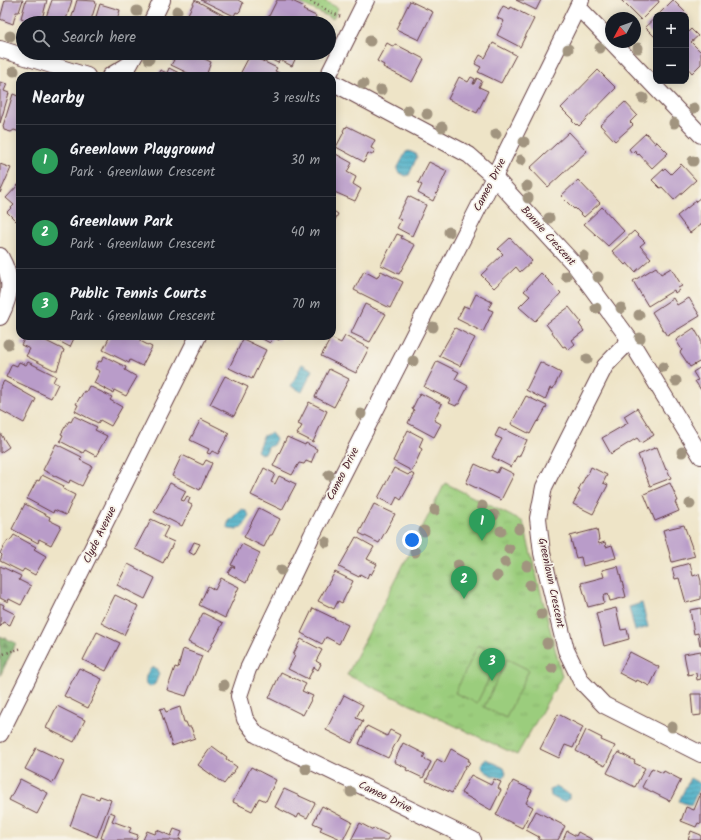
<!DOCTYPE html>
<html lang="en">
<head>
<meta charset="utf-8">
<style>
  :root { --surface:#171b24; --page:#20242c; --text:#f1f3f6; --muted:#9ea1a6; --line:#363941; --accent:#d93025 }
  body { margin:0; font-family:Kalam,sans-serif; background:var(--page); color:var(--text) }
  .controls { position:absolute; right:12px; top:12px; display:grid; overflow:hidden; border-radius:8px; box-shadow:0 2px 10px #0003 }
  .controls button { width:36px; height:36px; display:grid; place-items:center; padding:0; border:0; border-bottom:1px solid var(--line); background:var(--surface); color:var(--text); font:20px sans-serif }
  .compass { position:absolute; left:605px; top:12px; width:36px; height:36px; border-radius:50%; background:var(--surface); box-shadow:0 2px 10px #0003; rotate:229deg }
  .you { position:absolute; left:412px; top:540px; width:14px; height:14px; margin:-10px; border:3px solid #fff; border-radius:50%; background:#1a73e8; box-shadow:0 0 0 6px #1a73e833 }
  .badge { display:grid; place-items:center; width:26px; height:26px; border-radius:50%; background:var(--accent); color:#fff; font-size:13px; font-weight:700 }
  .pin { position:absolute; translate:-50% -33px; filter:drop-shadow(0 1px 2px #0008) }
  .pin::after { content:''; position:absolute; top:21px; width:14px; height:12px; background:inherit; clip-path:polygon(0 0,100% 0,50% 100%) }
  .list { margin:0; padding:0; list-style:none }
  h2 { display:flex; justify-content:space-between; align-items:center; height:52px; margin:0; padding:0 16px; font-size:17px }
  h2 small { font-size:13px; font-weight:400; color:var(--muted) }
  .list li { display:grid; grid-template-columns:26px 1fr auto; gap:12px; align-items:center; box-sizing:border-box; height:72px; padding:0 16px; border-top:1px solid var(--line) }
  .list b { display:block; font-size:15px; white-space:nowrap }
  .list p { margin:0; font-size:13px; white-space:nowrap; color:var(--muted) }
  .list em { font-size:13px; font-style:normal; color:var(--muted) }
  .icon { flex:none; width:22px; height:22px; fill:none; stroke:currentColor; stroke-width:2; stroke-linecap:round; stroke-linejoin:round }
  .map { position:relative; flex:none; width:701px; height:840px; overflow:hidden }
  .search { position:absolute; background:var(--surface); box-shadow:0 2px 10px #0003; left:16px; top:16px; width:320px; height:44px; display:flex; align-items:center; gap:10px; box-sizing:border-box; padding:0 14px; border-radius:22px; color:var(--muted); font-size:15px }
  .panel { position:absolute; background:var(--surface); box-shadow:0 2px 10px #0003; left:16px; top:72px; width:320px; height:268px; border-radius:12px }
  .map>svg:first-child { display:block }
  .grass { fill:url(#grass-tufts); stroke:#727654 }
  .forest { fill:url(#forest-firs); stroke:#63684c }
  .garden { fill:#9bcd7d; stroke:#727654 }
  .water { fill:url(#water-rules); stroke:#486678 }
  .building { fill:#b99cc9 }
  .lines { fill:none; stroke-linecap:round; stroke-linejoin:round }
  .minor-casing { stroke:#633d42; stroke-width:18 }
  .path { stroke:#633d42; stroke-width:2.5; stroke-dasharray:1 3; stroke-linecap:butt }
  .minor { stroke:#fff; stroke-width:16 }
  .tree { fill:#a1947f }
  .labels { text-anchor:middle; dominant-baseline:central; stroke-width:3.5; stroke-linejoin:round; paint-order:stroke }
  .street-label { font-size:11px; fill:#4a1f2b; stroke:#f7f3e8 }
</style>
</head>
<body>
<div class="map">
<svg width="701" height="840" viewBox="0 0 701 840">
  <defs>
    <pattern id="grass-tufts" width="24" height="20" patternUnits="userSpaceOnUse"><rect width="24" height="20" fill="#9bcd7d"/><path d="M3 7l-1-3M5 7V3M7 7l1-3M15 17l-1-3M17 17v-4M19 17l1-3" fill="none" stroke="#87b06c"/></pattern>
    <pattern id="forest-firs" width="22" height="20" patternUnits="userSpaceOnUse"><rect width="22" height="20" fill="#7cb06c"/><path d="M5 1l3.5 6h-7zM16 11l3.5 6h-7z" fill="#688f59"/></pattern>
    <pattern id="water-rules" width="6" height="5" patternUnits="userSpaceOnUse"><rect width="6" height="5" fill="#47adc6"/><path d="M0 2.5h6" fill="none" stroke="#3d8ca1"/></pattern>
  </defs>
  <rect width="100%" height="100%" fill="#f7f3e8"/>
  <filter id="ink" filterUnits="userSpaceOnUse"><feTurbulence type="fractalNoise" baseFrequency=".025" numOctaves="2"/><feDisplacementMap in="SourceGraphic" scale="8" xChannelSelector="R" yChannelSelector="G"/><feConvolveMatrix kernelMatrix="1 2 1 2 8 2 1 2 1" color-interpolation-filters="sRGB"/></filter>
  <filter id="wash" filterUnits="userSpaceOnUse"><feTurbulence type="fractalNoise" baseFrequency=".012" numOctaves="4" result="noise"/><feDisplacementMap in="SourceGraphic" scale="16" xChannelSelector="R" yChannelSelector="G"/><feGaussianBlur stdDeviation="0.9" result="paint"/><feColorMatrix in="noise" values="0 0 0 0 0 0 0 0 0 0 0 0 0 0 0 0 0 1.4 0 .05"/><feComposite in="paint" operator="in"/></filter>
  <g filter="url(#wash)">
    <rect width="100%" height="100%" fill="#eee4c7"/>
    <g class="grass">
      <path d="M294 0H323L338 8 333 19Z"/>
      <path d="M445 483 523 522 562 676 517 755 347 675Z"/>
    </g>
    <path class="forest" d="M0 636 16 643 0 676Z"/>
    <g class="garden">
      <path d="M478 645 500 656 477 703 455 693Z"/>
      <path d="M507 659 529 670 506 718 484 707Z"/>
    </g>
    <g class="water">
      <path d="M409 151 416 154 417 157 409 175 406 176 398 172 397 169 406 152Z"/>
      <path d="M302 364 313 370 302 392 291 386Z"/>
      <path d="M271 433 276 439 273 445 268 447 266 452 261 454 257 451 263 436Z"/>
      <path d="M242 509C256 514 245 525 237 530L229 529 227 526 229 520C235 517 236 512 242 509Z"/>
      <path d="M642 603 648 627 635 631 629 607Z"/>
      <path d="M152 668H156L159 674 155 684 150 687 146 685C144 679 147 671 152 668Z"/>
      <path d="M486 759 504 768 506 773 504 777C497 779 485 773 481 767L482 763Z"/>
      <path d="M690 778 701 784 691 806 679 801Z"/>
      <path d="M556 787 569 794V799C564 805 557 799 551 796L550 790 551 788Z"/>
    </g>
    <g id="blocks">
      <g class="building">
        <path d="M5 0H23L19 12H16L13 24 0 19Z"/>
        <path d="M26 0H47L41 23H25L26 20 21 18Z"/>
        <path d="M52 0H72L65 23H44Z"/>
        <path d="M77 0 95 1 96 4 90 23H70Z"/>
        <path d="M195 0 232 20 230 23 192 22 195 18 188 14Z"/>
        <path d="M201 0H238L243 3 240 11 238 13 236 12 234 16Z"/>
        <path d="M277 0H290L305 7 303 10 316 16 312 23H272L267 20Z"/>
        <path d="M516 0H541L536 10Z"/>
        <path d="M621 0H658L659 2 641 20Z"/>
        <path d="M673 0 688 15H658Z"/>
        <path d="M410 1 433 12 419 40 396 29Z"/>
        <path d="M100 4 120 10 116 23H94Z"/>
        <path d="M503 6 510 9 511 7 534 19 520 47 497 35 504 21 497 18Z"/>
        <path d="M656 17V38L645 27Z"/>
        <path d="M691 29 698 36 691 42 701 52V64L692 73 686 66V34Z"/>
        <path d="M387 43 394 47 395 44 424 59 412 82 383 67 384 65 377 61Z"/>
        <path d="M493 43 516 55 501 83 478 72 481 67 475 64 480 55 485 58Z"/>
        <path d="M168 53H192L211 62 206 76H194L171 65 174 60 167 57Z"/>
        <path d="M201 53H214L211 58Z"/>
        <path d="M260 53H298L292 66 280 60 278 63 260 54Z"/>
        <path d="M250 55 277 68 275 71 285 76H239Z"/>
        <path d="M169 68 185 76H157L160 70 167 73Z"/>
        <path d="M598 70 616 88 579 126 577 124 576 125 572 121 573 120 561 108Z"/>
        <path d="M459 77 468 82 471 77 475 79 473 84H474L477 78 482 81 479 87 488 91 477 113 448 99Z"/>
        <path d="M0 82 7 84 4 91 9 93 0 123Z"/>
        <path d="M20 92V132L14 130 11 132 4 130 3 126 13 94 18 96Z"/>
        <path d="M625 102 637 115 630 122 633 125 615 141 600 125Z"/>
        <path d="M347 126 375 140 371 148 375 150 372 155 368 153 364 162 336 147 344 132 343 131 345 127 346 128Z"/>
        <path d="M569 132 587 151 548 187 530 168Z"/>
        <path d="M646 133 655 143 656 141 668 153 652 168 639 154 638 155 635 152V150L632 153 629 149Z"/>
        <path d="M334 153 352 163 347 172 356 177 353 184 361 189 355 201 332 191V157Z"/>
        <path d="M429 162 447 171 433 201 418 193 422 185 418 183Z"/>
        <path d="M0 164 11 168 0 193Z"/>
        <path d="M681 164 696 180 674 200 662 187 660 188 652 180 665 168 671 174Z"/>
        <path d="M578 180 600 203 584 217 575 208 574 209 561 196Z"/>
        <path d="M20 183V217L16 221 7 212 14 205 6 198Z"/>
        <path d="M408 196 426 205 412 236 397 228 401 220 397 218Z"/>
        <path d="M701 197V225L690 233 677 216Z"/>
        <path d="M602 207 624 231 608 246 584 224Z"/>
        <path d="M332 210 338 214 332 226Z"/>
        <path d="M634 231 645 242 640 246 651 258 635 272 627 263 625 265 612 251Z"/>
        <path d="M397 234 402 236 401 238 415 245 399 274 381 265Z"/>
        <path d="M510 238 532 261 520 272 516 267 494 288 481 275 503 254 498 249Z"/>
        <path d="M656 267 661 274 671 268 682 286 678 288 679 290 675 293 674 290 648 306 633 281Z"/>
        <path d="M364 271 377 278 381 271 403 282 390 308 354 290Z"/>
        <path d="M541 273 561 293 535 321 519 307 530 296 524 291Z"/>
        <path d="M476 294 492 302 488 309 493 311 483 332 457 319 464 306 469 308Z"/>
        <path d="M673 298 677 305 689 298 700 316 667 336 652 312Z"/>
        <path d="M365 304 386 314 370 342 351 333Z"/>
        <path d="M569 307 581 322 579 324 584 331 572 340 575 344 568 350 565 346 563 347 546 324Z"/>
        <path d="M455 328 475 338 460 366 439 356Z"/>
        <path d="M694 328 701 340V361L690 367 680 352 682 350 676 340Z"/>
        <path d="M26 336H36L64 350 57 370H54L26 356 30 349 21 345Z"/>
        <path d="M49 336H75L70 347Z"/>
        <path d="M110 336H139L141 337 140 341 152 347 142 366 130 360 129 363 103 350Z"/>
        <path d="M257 336H281L279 340 273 337 270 343Z"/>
        <path d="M345 336 369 348 356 373 321 356 331 338 341 343Z"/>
        <path d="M243 339 266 350 252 379 229 368Z"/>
        <path d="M104 356 126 367 125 370 137 377 126 396 114 390 113 393 94 383 100 371 95 369 99 361 101 362Z"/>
        <path d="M437 361 459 372 455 379 468 386 459 404H457L456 406 449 403 451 400 424 387Z"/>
        <path d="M19 362 26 365 28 362 56 376 53 382 58 384 51 398 6 377 12 364 17 366Z"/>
        <path d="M540 362 561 373 553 389 550 388 545 400 526 390Z"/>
        <path d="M701 367V390L695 381 698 380 693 372Z"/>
        <path d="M329 369 349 379 334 407 315 397Z"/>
        <path d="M225 376 248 387 234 416 210 404Z"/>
        <path d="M4 381 36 399 24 423 0 410V388Z"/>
        <path d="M89 386 112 397 110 400 122 407 111 426 100 420 98 423 75 411 78 405 76 404 80 397V398L84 391 86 392Z"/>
        <path d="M420 393 442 404 434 420 441 424 434 437 408 423 414 410 412 409Z"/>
        <path d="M526 396 547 406 538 422 537 421 530 434 511 424Z"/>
        <path d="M309 402 327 411 313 442 297 434 302 426 298 424Z"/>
        <path d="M637 408 654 435 641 443 637 438 611 454 602 438 628 423 624 416Z"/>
        <path d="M74 416 97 427 95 430 107 436 96 456 85 450 83 453 60 441 63 435 61 434 65 427 69 421 71 422Z"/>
        <path d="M201 419 229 433 218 454 212 451 210 454 207 453 209 449 190 440Z"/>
        <path d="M499 428 505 431 506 430 527 440 519 457 517 456 511 467 492 457 502 439 495 436Z"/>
        <path d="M408 430 423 438 419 447 422 449 412 471 393 461Z"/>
        <path d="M0 433 9 447 0 453Z"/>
        <path d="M287 437 305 445 306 443 317 449 311 463 306 461 304 464 299 463 292 475 273 466Z"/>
        <path d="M56 444 82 457 80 460 92 466 82 486 70 480 69 483 43 470Z"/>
        <path d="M657 447 666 470 667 469 671 478 650 486 638 455Z"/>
        <path d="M182 455 203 465 206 460 212 463 200 490 172 476Z"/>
        <path d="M475 464 490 471 491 470 497 473 500 467 514 474 501 500 466 483Z"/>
        <path d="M591 467 607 475 603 483 608 485 593 514 573 504 580 491 578 490 587 474H588Z"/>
        <path d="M264 468 275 474 271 482 275 484 279 476 296 484 282 510 251 495Z"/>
        <path d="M394 468 408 475 410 473 415 475 401 500 397 497 393 505 378 498Z"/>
        <path d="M42 475 64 486 63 489 75 495 66 515 54 510 53 513 27 499 37 480 39 481Z"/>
        <path d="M170 483 186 491 181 500 184 501 187 496 190 498 188 503 192 505 182 526 154 512Z"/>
        <path d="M670 483 678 501 675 502 679 511 655 521 644 494Z"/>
        <path d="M25 504 50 517 49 520 61 526 51 545 39 539 38 543 12 529Z"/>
        <path d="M374 504 395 514 379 543 359 533Z"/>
        <path d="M259 508 280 519 272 535H270L264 547 244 537Z"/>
        <path d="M151 519 168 527 163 537 174 542 163 563 135 549 146 528H147Z"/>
        <path d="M684 525 695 556 672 562 663 530Z"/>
        <path d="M597 529 599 540H598L599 544 605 542 606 547 612 545 616 558 583 566 581 557 576 558 570 536Z"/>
        <path d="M14 535 36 547 34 549 46 556 35 575 24 569 22 572 0 561 2 555 0 553 4 546 8 540 10 541Z"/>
        <path d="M356 537 374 547 367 559 377 564 371 575 369 573 367 578 360 574 359 577 339 567Z"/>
        <path d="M194 542 200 544 194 555 189 552Z"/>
        <path d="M242 544 260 553 246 583 228 573 232 567 234 568 235 567 231 565Z"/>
        <path d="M690 563 693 576 699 574 701 581V599L686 603 679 578 675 579 672 568Z"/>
        <path d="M128 564 155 578 145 599 117 585Z"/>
        <path d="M0 566 21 576 19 580 31 586 21 605 9 599 8 602 0 598Z"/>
        <path d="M618 566 626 597 610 601 608 594 603 596 604 603 588 607 581 583 604 577 602 570Z"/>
        <path d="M335 572 353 581 342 603 338 601 334 609 318 601Z"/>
        <path d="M221 578 239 587 225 618 199 605 208 586 215 590Z"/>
        <path d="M115 595 138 606 124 635 101 623Z"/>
        <path d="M0 603 4 605 3 608 15 614 10 625 3 622 0 627Z"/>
        <path d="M313 608 348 625 339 644 326 637 322 644 301 633Z"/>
        <path d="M616 608 621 630 627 629 629 639 604 646 596 613Z"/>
        <path d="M701 608V645H700L698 633 694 634 690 610Z"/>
        <path d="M203 613 223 623 208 652 188 642Z"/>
        <path d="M97 632 120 643 106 671 83 660Z"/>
        <path d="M301 639 322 650 316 661 321 664 318 670 314 667 308 679 288 669 295 656 293 655Z"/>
        <path d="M183 649 202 656 186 696 167 690 175 667 178 668Z"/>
        <path d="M701 651V679L697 680 696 673 688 675 684 654Z"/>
        <path d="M630 652 659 667 650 686 637 680 636 682 619 673Z"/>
        <path d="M79 668 102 679 88 708 64 696Z"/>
        <path d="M281 672 306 684 302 691 313 696 303 715 269 698Z"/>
        <path d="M691 694H701V715L693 716Z"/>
        <path d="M344 695 363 705 356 718 363 721 352 743 326 730Z"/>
        <path d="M57 706 85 720 74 742 46 728Z"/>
        <path d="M180 707 184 722H186L188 727H191L195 738 172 746 160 709 164 708 166 712Z"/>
        <path d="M558 714 583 727 573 748 565 745 559 758 540 749Z"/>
        <path d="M367 726 387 736 390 730 400 735 388 758 359 744Z"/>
        <path d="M586 730 602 738 601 740 615 746 605 766 576 751Z"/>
        <path d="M403 743 425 754 423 758 431 762 423 778 406 770 407 768 394 762Z"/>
        <path d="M212 746 227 757 226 759 237 767 224 784 198 765Z"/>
        <path d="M36 748 64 761 53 783 25 769Z"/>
        <path d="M451 749 469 759 468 761H470L468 766 466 765 452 793 426 781 437 759 444 763Z"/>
        <path d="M618 752 635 761 634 763 645 768 635 787 607 773Z"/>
        <path d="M251 767 276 780 266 801 259 798 252 811 233 802Z"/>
        <path d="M652 768 663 773 664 771 681 780 670 801 642 787Z"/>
        <path d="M471 775 491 785 494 779 501 782 498 788 501 790 491 810 461 793Z"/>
        <path d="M20 779 48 793 37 814 9 800Z"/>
        <path d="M513 781 532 790 526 803 533 807 522 828 496 815Z"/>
        <path d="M284 789 315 803 307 818 299 814 297 818 275 807Z"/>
        <path d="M82 793 99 799 100 796 111 800 97 837 70 826Z"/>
        <path d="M701 793V824L698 823 696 827 681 821 686 807 694 810Z"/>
        <path d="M322 806 352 822 343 840 320 830 322 827 313 823Z"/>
        <path d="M536 811 565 826 558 840H541L538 839 539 837 526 830Z"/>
        <path d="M110 812 115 814 112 821 131 828 129 832 138 835 136 840H106L101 838Z"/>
        <path d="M360 823 373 830 374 828 390 836 388 840H351Z"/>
        <path d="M174 829 182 832 179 839 182 840H143L147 831 155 834 157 830 171 836Z"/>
        <path d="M567 831 576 836 578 832 593 840H563Z"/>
        <path d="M691 831 701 835V840H688Z"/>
      </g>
    </g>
  </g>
  <g filter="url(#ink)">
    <use href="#blocks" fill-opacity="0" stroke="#633d42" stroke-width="1"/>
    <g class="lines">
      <defs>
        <g id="minor">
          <path d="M578 7 611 41"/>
          <path d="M151 23 162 0"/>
          <path d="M612 42 701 135"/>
          <path d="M0 49 87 76"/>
          <path d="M110 76 130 64 136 53"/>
          <path d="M328 76 366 0"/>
          <path d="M332 82 469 155 494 177 574 264 630 340 701 456"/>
          <path d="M0 256C13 279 12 293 0 317"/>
          <path d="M630 340 605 366 544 487 538 518 542 553 566 650 581 681 604 705 701 754"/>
          <path d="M0 734 198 336"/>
          <path d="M473 840 257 735 245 719 239 696 248 669 312 535 494 177 581 0"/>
        </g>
      </defs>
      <use href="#minor" class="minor-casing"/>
      <g class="path">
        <path d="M307 0 341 17"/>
        <path d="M0 655 22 648"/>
      </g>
      <use href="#minor" class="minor"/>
    </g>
    <g class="tree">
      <circle cx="137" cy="11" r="5.5"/>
      <circle cx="177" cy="11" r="5.5"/>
      <circle cx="10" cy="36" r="5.5"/>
      <circle cx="370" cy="41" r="5.5"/>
      <circle cx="600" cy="48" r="5.5"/>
      <circle cx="638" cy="48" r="5.5"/>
      <circle cx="568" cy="49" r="5.5"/>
      <circle cx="149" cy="59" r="5.5"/>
      <circle cx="14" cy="71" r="5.5"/>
      <circle cx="363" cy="84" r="5.5"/>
      <circle cx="381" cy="90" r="5.5"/>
      <circle cx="643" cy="98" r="5.5"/>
      <circle cx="694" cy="108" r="5.5"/>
      <circle cx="408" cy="110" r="5.5"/>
      <circle cx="427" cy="114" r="5.5"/>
      <circle cx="674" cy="123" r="5.5"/>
      <circle cx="442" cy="127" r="5.5"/>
      <circle cx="496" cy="134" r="5.5"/>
      <circle cx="524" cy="142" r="5.5"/>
      <circle cx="521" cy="160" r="5.5"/>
      <circle cx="693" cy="161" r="5.5"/>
      <circle cx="527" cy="186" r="5.5"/>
      <circle cx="528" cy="198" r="5.5"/>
      <circle cx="549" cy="218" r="5.5"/>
      <circle cx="449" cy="232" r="5.5"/>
      <circle cx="584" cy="256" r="5.5"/>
      <circle cx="566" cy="276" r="5.5"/>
      <circle cx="598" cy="277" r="5.5"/>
      <circle cx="596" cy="308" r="5.5"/>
      <circle cx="621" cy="308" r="5.5"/>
      <circle cx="639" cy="315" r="5.5"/>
      <circle cx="433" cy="327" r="5.5"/>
      <circle cx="640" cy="338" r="5.5"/>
      <circle cx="8" cy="344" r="5.5"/>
      <circle cx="587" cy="359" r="5.5"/>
      <circle cx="413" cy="361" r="5.5"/>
      <circle cx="663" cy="367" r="5.5"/>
      <circle cx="676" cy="381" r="5.5"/>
      <circle cx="361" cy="414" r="5.5"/>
      <circle cx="682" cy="452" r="5.5"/>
      <circle cx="329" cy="475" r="5.5"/>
      <circle cx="690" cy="504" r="5.5"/>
      <circle cx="482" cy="506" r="5.5"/>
      <circle cx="435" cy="510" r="5.5"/>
      <circle cx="494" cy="515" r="5.5"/>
      <circle cx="481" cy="520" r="5.5"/>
      <circle cx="519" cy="529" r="5.5"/>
      <circle cx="424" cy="531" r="5.5"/>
      <circle cx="501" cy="531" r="5.5"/>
      <circle cx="326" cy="542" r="5.5"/>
      <circle cx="509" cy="549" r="5.5"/>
      <circle cx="415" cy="552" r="5.5"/>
      <circle cx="505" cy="562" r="5.5"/>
      <circle cx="458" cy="565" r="5.5"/>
      <circle cx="527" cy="566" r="5.5"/>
      <circle cx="281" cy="570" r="5.5"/>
      <circle cx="497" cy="576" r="5.5"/>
      <circle cx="530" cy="585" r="5.5"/>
      <circle cx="541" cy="614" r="5.5"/>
      <circle cx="547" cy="643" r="5.5"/>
      <circle cx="552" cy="668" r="5.5"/>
      <circle cx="224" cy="685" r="5.5"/>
      <circle cx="672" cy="727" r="5.5"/>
      <circle cx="306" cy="769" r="5.5"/>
      <circle cx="351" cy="792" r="5.5"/>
    </g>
  </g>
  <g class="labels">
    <g class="street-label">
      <text transform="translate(490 185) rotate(-63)">Cameo Drive</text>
      <text transform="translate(548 236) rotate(48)">Bonnie Crescent</text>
      <text transform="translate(343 474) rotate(-63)">Cameo Drive</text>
      <text transform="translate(100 535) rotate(-64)">Clyde Avenue</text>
      <text transform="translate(551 583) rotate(78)">Greenlawn Crescent</text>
      <text transform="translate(385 797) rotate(26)">Cameo Drive</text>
    </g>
  </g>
</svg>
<div class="controls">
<button>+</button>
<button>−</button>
</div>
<svg class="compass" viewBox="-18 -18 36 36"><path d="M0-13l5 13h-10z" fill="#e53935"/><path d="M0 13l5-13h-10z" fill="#9ea1a6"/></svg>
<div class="you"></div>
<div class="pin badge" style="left:482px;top:541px;background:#2e9e5b">1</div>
<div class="pin badge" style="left:464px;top:599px;background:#2e9e5b">2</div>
<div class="pin badge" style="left:492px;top:681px;background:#2e9e5b">3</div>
<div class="search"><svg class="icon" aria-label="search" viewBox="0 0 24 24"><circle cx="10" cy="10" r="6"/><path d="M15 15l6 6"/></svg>Search here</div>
<section class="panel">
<h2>Nearby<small>3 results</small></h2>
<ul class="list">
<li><span class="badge" style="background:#2e9e5b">1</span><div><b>Greenlawn Playground</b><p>Park · Greenlawn Crescent</p></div><em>30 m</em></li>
<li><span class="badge" style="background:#2e9e5b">2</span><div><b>Greenlawn Park</b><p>Park · Greenlawn Crescent</p></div><em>40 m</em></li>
<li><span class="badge" style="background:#2e9e5b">3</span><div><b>Public Tennis Courts</b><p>Park · Greenlawn Crescent</p></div><em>70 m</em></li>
</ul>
</section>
</div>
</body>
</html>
